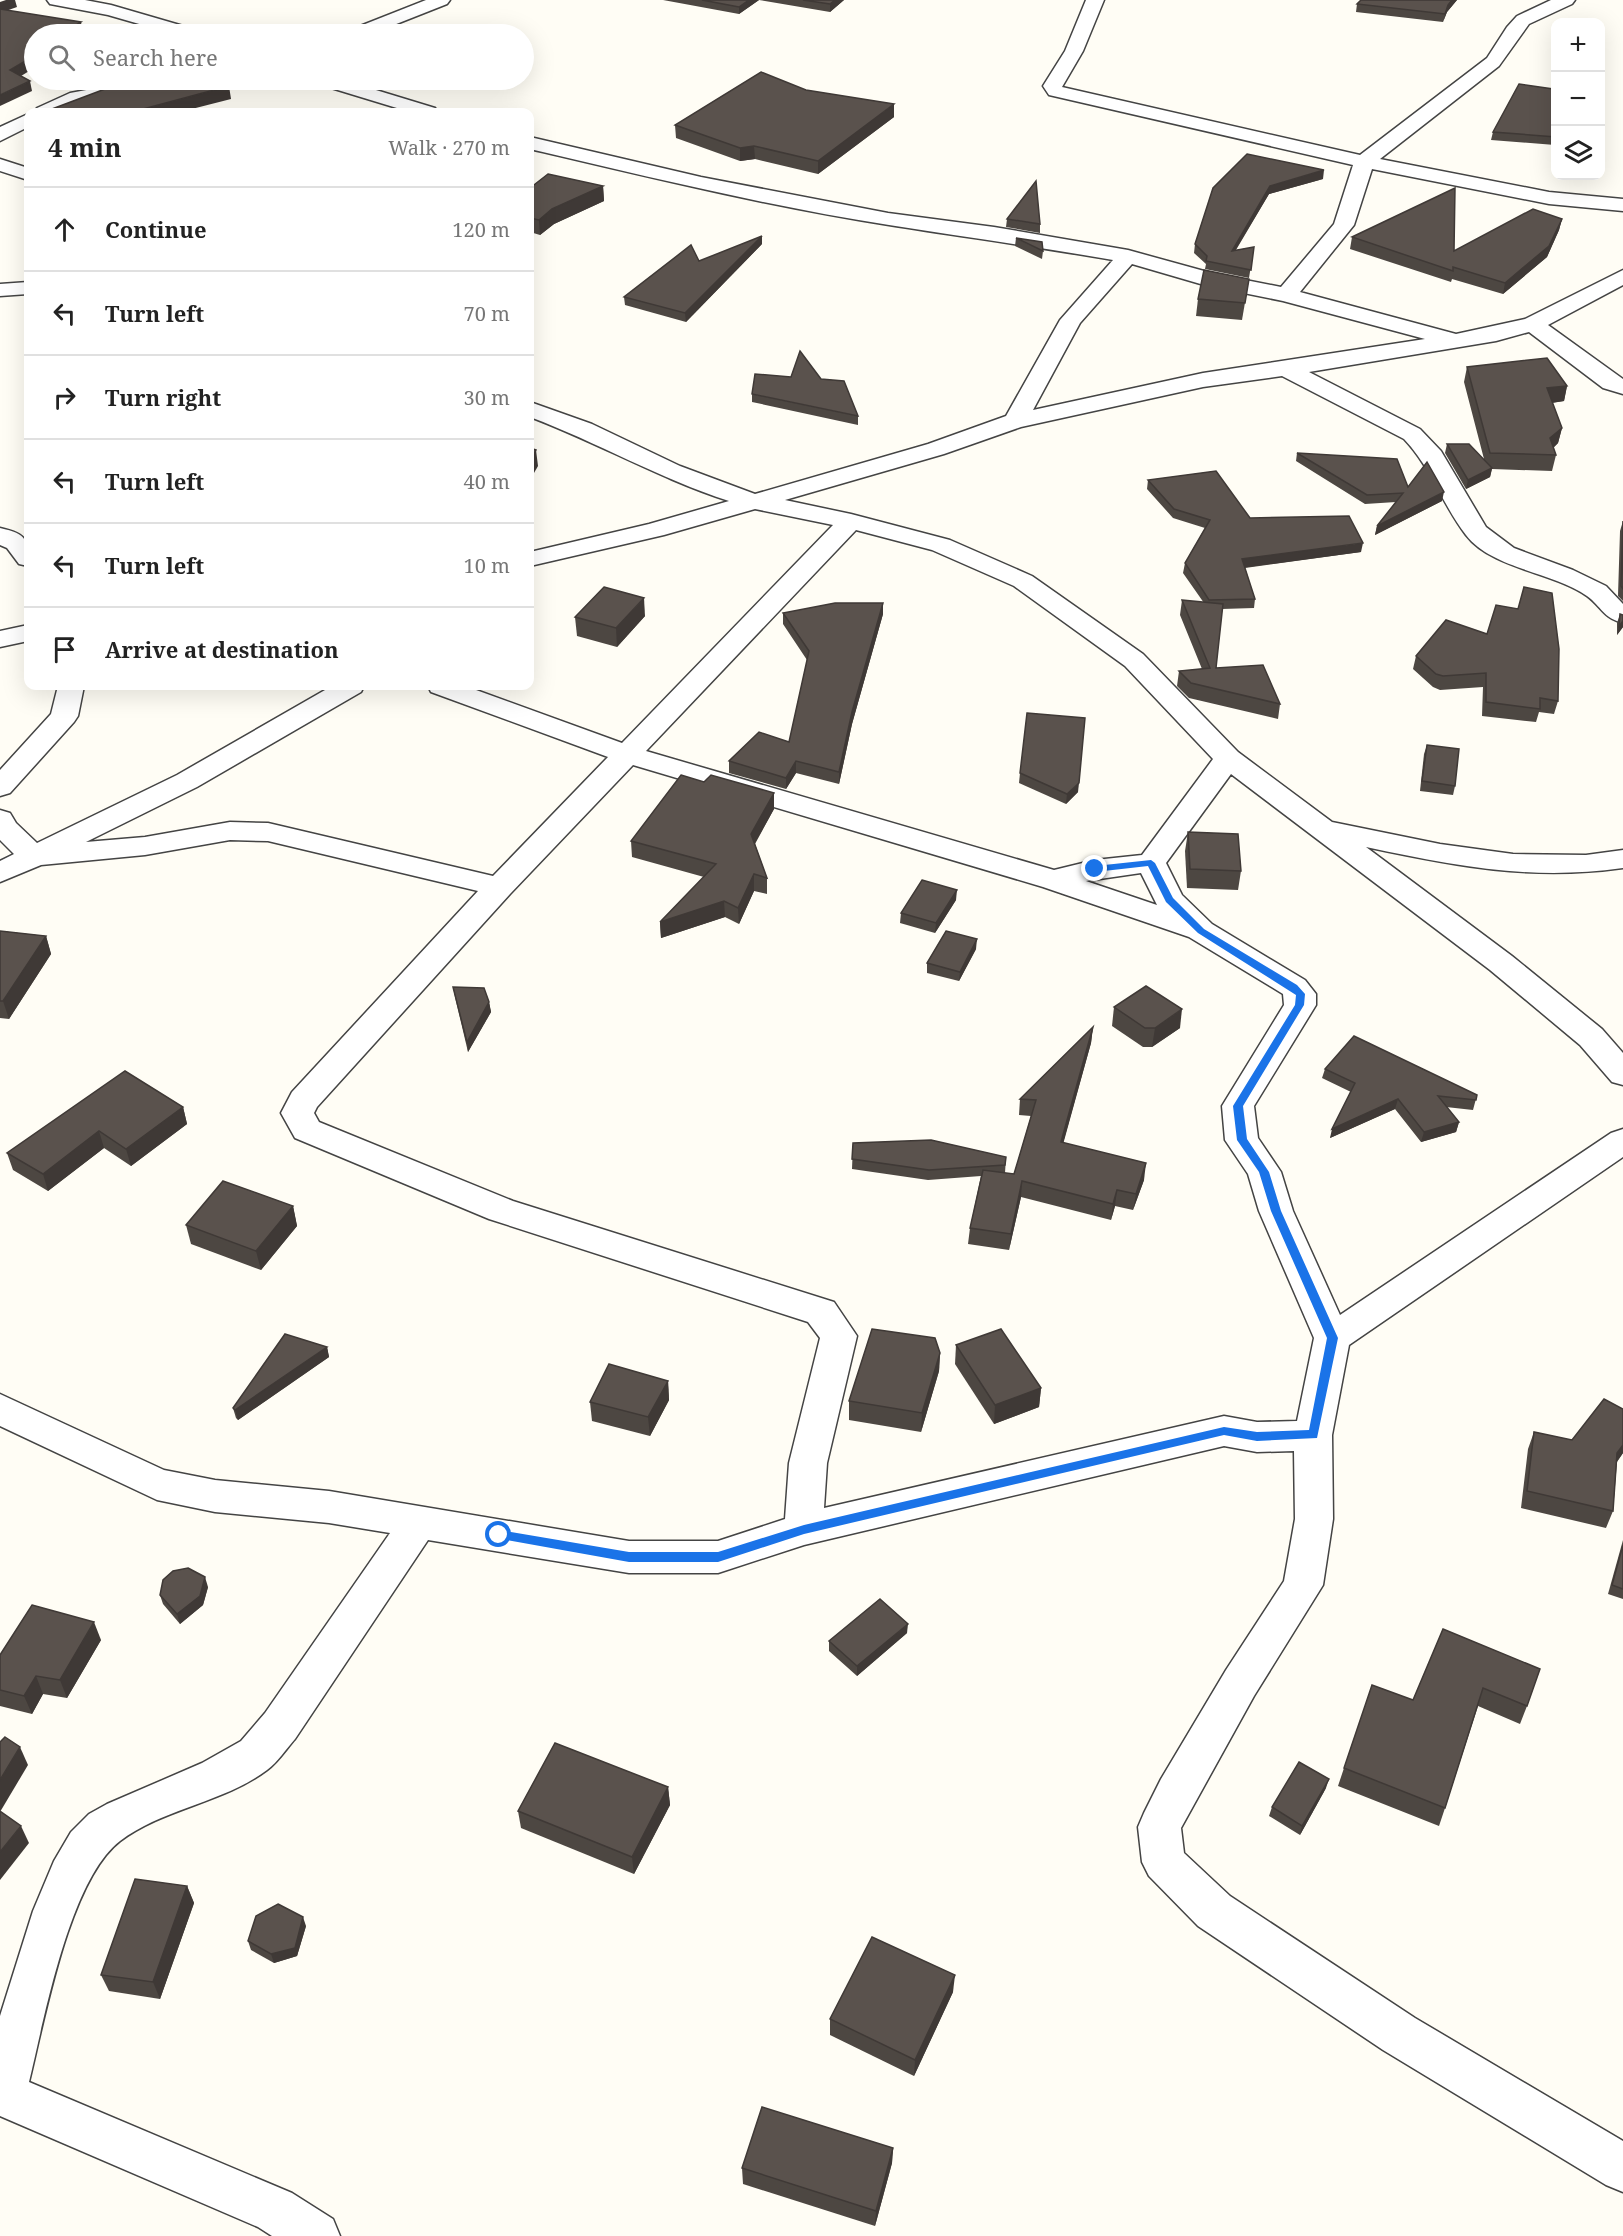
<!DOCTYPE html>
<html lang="en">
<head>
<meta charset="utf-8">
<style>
  :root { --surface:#fff; --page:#f2f2f2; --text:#222; --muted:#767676; --line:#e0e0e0 }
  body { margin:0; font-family:"Noto Serif",serif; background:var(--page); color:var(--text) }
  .controls { position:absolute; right:18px; top:18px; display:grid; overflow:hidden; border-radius:12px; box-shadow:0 6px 24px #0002 }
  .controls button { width:54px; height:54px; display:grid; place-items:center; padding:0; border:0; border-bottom:2px solid var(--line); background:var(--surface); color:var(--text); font:30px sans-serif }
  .stop { position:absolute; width:18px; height:18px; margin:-14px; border:4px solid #1a73e8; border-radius:50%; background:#fff }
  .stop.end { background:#1a73e8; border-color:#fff; box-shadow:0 2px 6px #0008 }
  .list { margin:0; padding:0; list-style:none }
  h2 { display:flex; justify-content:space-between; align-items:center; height:78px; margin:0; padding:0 24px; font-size:26px }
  h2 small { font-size:20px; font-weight:400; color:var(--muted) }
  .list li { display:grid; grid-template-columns:39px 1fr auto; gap:18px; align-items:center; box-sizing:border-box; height:84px; padding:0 24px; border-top:2px solid var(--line) }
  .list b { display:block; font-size:22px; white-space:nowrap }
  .list em { font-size:20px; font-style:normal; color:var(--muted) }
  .icon { flex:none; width:33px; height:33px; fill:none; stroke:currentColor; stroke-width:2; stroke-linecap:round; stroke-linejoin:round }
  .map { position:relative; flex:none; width:1623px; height:2236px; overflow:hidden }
  .search { position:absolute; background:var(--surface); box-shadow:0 6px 24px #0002; left:24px; top:24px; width:510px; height:66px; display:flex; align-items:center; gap:15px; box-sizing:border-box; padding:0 21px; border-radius:33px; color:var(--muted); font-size:22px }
  .panel { position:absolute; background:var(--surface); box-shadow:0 6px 24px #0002; left:24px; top:108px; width:510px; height:582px; border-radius:12px }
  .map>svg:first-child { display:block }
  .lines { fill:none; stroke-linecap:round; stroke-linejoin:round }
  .minor-casing { stroke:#444; stroke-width:3 }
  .minor { fill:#fff; fill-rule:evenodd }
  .wall { fill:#4d4742 }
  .shaded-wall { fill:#3f3936 }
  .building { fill:#5a524d; stroke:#3f3936; stroke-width:1.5 }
  .route { fill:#1a73e8 }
</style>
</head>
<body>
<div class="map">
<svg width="1623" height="2236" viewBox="0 0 1623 2236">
  <rect width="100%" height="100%" fill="#fffdf5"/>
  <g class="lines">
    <defs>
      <g id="minor">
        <path d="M47 0H85L111 5 197 30 200 34H174L108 15 50 4Z"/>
        <path d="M426 0H450L447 4 371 34H347L350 30Z"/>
        <path d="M1086 0H1104L1083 51 1062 87 1360 155 1487 58 1507 27 1517 16 1551 0H1575L1572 4 1529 24 1499 66 1380 159 1549 192 1623 199V211L1549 204 1372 169 1354 225 1300 292 1456 334 1525 319 1623 270V285L1548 325 1623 379V394L1603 388 1529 332 1496 341 1309 372 1420 429 1441 451 1486 527 1514 548 1573 570 1606 586 1623 604V623C1603 618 1602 607 1587 596 1553 572 1492 569 1466 535 1442 504 1431 467 1404 439L1282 376 1203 387 1021 427 944 454 785 500 851 514 950 540 1032 576 1143 654 1238 752 1332 822 1440 844 1513 854 1586 855 1623 850V868C1531 881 1455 866 1366 847L1512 956 1602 1029 1623 1053V1085L1612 1082 1580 1045 1490 970 1231 774 1166 863 1182 895 1212 924 1305 980 1316 994V1005L1254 1106 1258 1138 1281 1172 1293 1211 1340 1315 1611 1133 1623 1129V1157L1349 1345 1332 1435 1333 1519 1323 1585 1254 1696 1181 1828 1184 1853 1230 1896 1415 2018 1623 2141V2192L1606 2185 1383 2050 1198 1926 1149 1876 1142 1862 1138 1827 1144 1813 1161 1779 1226 1670 1284 1581 1295 1519 1294 1451 1257 1452 1224 1446 804 1545 718 1573H629L428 1540 295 1739C286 1749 278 1762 267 1770 223 1803 164 1808 120 1841 69 1880 44 2021 29 2082L292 2193 333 2219 340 2236H272L258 2227 0 2116V2016L33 1911 54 1861 71 1832 89 1814 107 1804 202 1763 241 1741 265 1713 390 1533 329 1523 215 1512 157 1500 0 1426V1394L164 1470 215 1480 329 1491 629 1541H718L785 1519 789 1463 820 1338 808 1322 489 1219 295 1138 281 1113 292 1092 478 891 268 841 230 840 145 855 41 865 0 882V861L14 854 0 840V810L10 813 16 823 37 843 177 775 332 686H364L361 692 197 787 86 842 145 837 230 822 268 823 493 876 608 757 431 692 428 686H465L622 743 833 525 755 509 664 535 530 566V552L649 524 729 501C660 479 597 442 530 417V402L592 424 680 466 755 494 928 444 1006 416 1060 320 1113 260C1039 247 964 237 889 225 768 206 649 177 530 149V137L701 177 888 213 994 227 1128 250 1215 274 1281 287 1334 224 1353 165 1049 95 1043 86 1065 51ZM1132 264 1204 285 1283 301 1425 339 1203 373 1033 410 1080 323ZM856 530 932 550 1014 586 1125 666 1213 759 1142 855 1095 860 1054 870 646 751ZM633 765 1043 887 1189 937 1283 994 1284 1005 1222 1106 1225 1140 1248 1174 1259 1211 1314 1338 1297 1421 1257 1422 1224 1416 824 1508 827 1463 857 1336 834 1302 513 1201 319 1122 314 1113 317 1107 510 894ZM1141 873 1157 905 1086 881Z"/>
        <path d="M141 80H178L176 84 169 86 82 102 58 112H35L37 108 70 93Z"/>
        <path d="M316 80H343L435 108 437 112H410L318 84Z"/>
        <path d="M28 114V127L0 141V127Z"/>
        <path d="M0 159 28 168V180L0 171Z"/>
        <path d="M28 282V294L0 296V284Z"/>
        <path d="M0 528C28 534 28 540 28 566L19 564 7 548 0 545Z"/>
        <path d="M28 625V641L0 647V631Z"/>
        <path d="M58 686H84L78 716 74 722 10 793 0 796V770L51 714Z"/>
      </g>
    </defs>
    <use href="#minor" class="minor-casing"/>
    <use href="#minor" class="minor"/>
  </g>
  <g class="wall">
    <path d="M663 0H844L830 12 759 0 739 14Z"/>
    <path d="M1361 0H1457L1447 12 1443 22 1356 12 1357 4Z"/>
    <path d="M806 90 894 117 818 174 755 159 740 161 676 138 675 125Z"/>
    <path d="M1556 121 1555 145 1491 140 1493 132Z"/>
    <path d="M1323 179 1269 194 1236 250 1254 247 1249 278 1205 269 1206 264 1194 253 1195 244 1213 188Z"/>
    <path d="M603 186 604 201 554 224 540 235 530 232V188Z"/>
    <path d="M1007 219 1040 224V233L1006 227Z"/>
    <path d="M1562 219 1559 230 1547 257 1503 294 1452 279 1451 282 1350 249 1352 237 1454 251Z"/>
    <path d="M1016 238 1043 251 1042 259 1015 246Z"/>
    <path d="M762 244 686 322 625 305 624 297 699 261Z"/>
    <path d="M1249 279 1242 320 1196 316 1198 299Z"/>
    <path d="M1467 367 1567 386 1564 401 1552 403 1562 428 1558 443 1553 448 1556 455 1552 471 1492 469 1490 477 1466 489 1445 453 1447 444 1484 459 1464 382Z"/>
    <path d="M752 394 858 416V425L752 402Z"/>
    <path d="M1297 453 1442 501 1375 535 1377 526 1396 502 1365 504 1296 461Z"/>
    <path d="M1148 480 1250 518 1361 552 1245 568 1255 599 1254 608 1222 609 1216 668 1280 704 1278 719 1189 698 1177 686 1179 671 1202 669 1180 615 1182 600 1204 603 1183 573 1185 563 1205 528 1173 518 1147 489Z"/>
    <path d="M1623 521V601L1618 596 1620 531Z"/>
    <path d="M883 603V614L852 724 839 784 796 773 786 789 729 773V761L789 742 807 660 783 624V613Z"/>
    <path d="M1620 614 1623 615V627L1617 635V623Z"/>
    <path d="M645 616 617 647 577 636 575 617Z"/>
    <path d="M1487 634 1558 701 1554 714 1539 712 1536 722 1482 716 1483 687 1440 690 1433 687 1413 669 1416 656Z"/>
    <path d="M1427 745 1455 786 1453 795 1420 791 1424 754Z"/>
    <path d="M1020 773 1078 792 1066 804 1019 783Z"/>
    <path d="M704 782 774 793V809L755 844 767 878V894L754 891 739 924 725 917 661 938 660 922 704 877 632 857 631 841Z"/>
    <path d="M1188 832 1241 871 1238 890 1187 888 1185 851Z"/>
    <path d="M956 900 935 933 900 923 901 913Z"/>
    <path d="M0 931 46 936 51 954 9 1019 0 1018Z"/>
    <path d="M976 949 959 981 927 973V963Z"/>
    <path d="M453 987 489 1002 491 1012 468 1052 455 997Z"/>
    <path d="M1114 1007 1180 1028 1152 1047H1143L1112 1026Z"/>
    <path d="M1093 1027 1091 1043 1063 1143 1144 1180 1133 1210 1115 1206 1111 1220 1021 1197 1009 1250 968 1244 970 1228 981 1176 928 1180 852 1169 853 1143 1006 1157 1005 1173 1014 1174 1031 1116 1019 1115 1020 1099Z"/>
    <path d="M1325 1069 1477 1095 1473 1110 1446 1107 1459 1122 1456 1132 1421 1142 1395 1109 1330 1138 1351 1092 1322 1078Z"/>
    <path d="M183 1107 187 1124 131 1166 104 1148 48 1191 13 1170 7 1153Z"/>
    <path d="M293 1206 297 1226 261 1270 191 1244 186 1225Z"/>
    <path d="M956 1345 1041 1388 1039 1407 994 1424 955 1364Z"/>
    <path d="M327 1347 329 1357 238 1420 236 1418 233 1408Z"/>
    <path d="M940 1353 939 1371 921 1432 849 1420V1401Z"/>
    <path d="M668 1381 669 1400 650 1436 592 1421 590 1402Z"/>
    <path d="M1623 1409V1453L1617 1462 1613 1511 1606 1528 1521 1508 1528 1449 1534 1432 1572 1440Z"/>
    <path d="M1623 1540V1599L1608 1594Z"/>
    <path d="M208 1587 203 1605 180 1624 163 1604 160 1595Z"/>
    <path d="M1443 1629 1527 1706 1520 1724 1478 1706 1445 1808 1439 1826 1338 1786 1344 1768 1413 1700Z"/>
    <path d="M907 1633 857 1676 829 1651V1641Z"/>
    <path d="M101 1640 67 1698 43 1694 32 1714 0 1706V1655Z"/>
    <path d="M668 1787 670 1805 634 1874 521 1828 518 1811Z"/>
    <path d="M1326 1788 1300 1835 1269 1816 1272 1807Z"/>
    <path d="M187 1886 194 1903 160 1999 109 1991 101 1975Z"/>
    <path d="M306 1926 297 1956 274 1963 251 1950 248 1941Z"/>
    <path d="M953 1992 914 2076 830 2035V2019Z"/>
    <path d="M893 2148 892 2163 875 2226 743 2184 742 2168Z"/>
  </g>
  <g class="shaded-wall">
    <path d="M6 0H15L17 7 0 13V2Z"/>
    <path d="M749 0H759L739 14V7Z"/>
    <path d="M835 0H844L830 12V4Z"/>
    <path d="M1452 0H1457L1447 12 1443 22 1448 5Z"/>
    <path d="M81 22 83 34H72L73 27Z"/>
    <path d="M34 56V68L13 81 10 70Z"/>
    <path d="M30 81 32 91 0 106V95Z"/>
    <path d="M229 86 231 99 180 112H132Z"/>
    <path d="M894 104V117L818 174V161Z"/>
    <path d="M754 146 755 159 740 161V148Z"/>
    <path d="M1324 170 1323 179 1269 194 1230 259 1232 251 1270 186Z"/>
    <path d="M603 186 604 201 554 224 540 235 539 220 552 209Z"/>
    <path d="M1562 219 1559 230 1547 257 1503 294 1505 283Z"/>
    <path d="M762 236V244L686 322 685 313Z"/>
    <path d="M1567 386 1564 401 1543 404 1547 388Z"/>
    <path d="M1562 428 1558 443 1547 454 1550 438Z"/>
    <path d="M536 450 538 466 530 480V462Z"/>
    <path d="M1492 468 1490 477 1466 489 1468 480Z"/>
    <path d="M1444 492 1442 501 1375 535 1377 526Z"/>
    <path d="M1363 543 1361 552 1241 568 1242 559Z"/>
    <path d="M644 598 645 616 617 647 616 628Z"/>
    <path d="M883 603V614L852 724 839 784V772L852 712Z"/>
    <path d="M1623 621V627L1617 635 1619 626Z"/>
    <path d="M796 761V773L786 789V778Z"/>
    <path d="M1079 783 1078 792 1066 804 1067 794Z"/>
    <path d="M774 793V809L751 850V834Z"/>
    <path d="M754 874V891L739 924 738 908Z"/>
    <path d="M957 890 956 900 935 933 936 923Z"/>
    <path d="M724 901 725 917 661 938 660 922Z"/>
    <path d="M46 936 51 954 9 1019 3 1001Z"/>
    <path d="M977 939 976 949 959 981 960 972Z"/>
    <path d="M489 1002 491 1012 468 1052 467 1042Z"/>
    <path d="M1182 1009 1180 1028 1152 1047 1155 1028Z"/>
    <path d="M1093 1027 1091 1043 1059 1159 1061 1142Z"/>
    <path d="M1398 1099 1395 1109 1330 1138 1332 1129Z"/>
    <path d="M183 1107 187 1124 131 1166 126 1149Z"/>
    <path d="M1459 1122 1456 1132 1421 1142 1424 1132Z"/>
    <path d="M99 1131 104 1148 48 1191 43 1174Z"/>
    <path d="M1146 1163 1144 1180 1133 1210 1136 1194Z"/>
    <path d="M1022 1181 1021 1197 1009 1250 1011 1234Z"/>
    <path d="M1117 1190 1115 1206 1111 1220 1113 1204Z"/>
    <path d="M293 1206 297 1226 261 1270 256 1251Z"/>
    <path d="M327 1347 329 1357 238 1420 235 1410Z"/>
    <path d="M940 1353 939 1371 921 1432 922 1413Z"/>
    <path d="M668 1381 669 1400 650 1436 648 1417Z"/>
    <path d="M1041 1388 1039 1407 994 1424 995 1405Z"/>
    <path d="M1623 1445V1453L1610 1471 1617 1453Z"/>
    <path d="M205 1577 208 1587 203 1605 180 1624 177 1614Z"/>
    <path d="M94 1622 101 1640 67 1698 60 1680Z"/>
    <path d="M908 1624 907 1633 857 1676V1666Z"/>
    <path d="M36 1676 43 1694 32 1714 24 1696Z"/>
    <path d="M20 1747 28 1765 0 1812V1780Z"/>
    <path d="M1329 1779 1326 1788 1300 1835 1302 1826Z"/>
    <path d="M668 1787 670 1805 634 1874 632 1857Z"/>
    <path d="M21 1826 29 1843 0 1880V1852Z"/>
    <path d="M187 1886 194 1903 160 1999 153 1982Z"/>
    <path d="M303 1917 306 1926 297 1956 274 1963 271 1954Z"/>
    <path d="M955 1975 953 1992 914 2076 915 2060Z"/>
    <path d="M893 2148 892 2163 875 2226 876 2211Z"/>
  </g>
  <g class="building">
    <path d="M702 0H749L739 7Z"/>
    <path d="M803 0H835L830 4Z"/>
    <path d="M1361 0H1452L1448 5 1445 14 1357 4Z"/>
    <path d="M0 9 81 22 73 27 81 29 72 34H34V56L10 70 30 81 0 95Z"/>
    <path d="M761 72 806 90 894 104 818 161 754 146 740 148 675 125Z"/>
    <path d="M147 80H220L229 86 132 112H44L113 86Z"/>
    <path d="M1519 84 1553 89 1556 121V137L1493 132Z"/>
    <path d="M1247 154 1324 170 1270 186 1232 251 1254 247 1251 270 1206 261 1207 256 1195 244 1213 188Z"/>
    <path d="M548 174 603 186 552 209 539 220 530 218V188Z"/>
    <path d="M1036 181 1040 224 1007 219Z"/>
    <path d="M1455 188 1454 251 1533 209 1562 219 1549 246 1505 283 1453 267V271L1352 237Z"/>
    <path d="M762 236 685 313 624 297 691 245 699 261Z"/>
    <path d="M1016 238 1042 242 1043 251Z"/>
    <path d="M1204 270 1249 279 1245 303 1198 299Z"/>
    <path d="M800 351 821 379 844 381 858 416 752 394 755 374 791 377Z"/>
    <path d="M1547 358 1567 386 1547 388 1562 428 1550 438 1556 455 1490 453 1467 367Z"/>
    <path d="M1447 444H1469L1492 468 1468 480Z"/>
    <path d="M530 448 536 450 530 462Z"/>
    <path d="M1297 453 1397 459 1408 487 1427 462 1444 492 1377 526 1403 493 1367 495Z"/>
    <path d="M1216 471 1250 518 1349 516 1363 543 1242 559 1255 599 1209 600 1185 563 1210 520 1174 509 1148 480Z"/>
    <path d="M1623 521V589L1621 586Z"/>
    <path d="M604 587 644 598 616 628 575 617Z"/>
    <path d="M1524 587 1552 593 1559 649 1558 701 1540 698V709L1486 702V673L1443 676 1436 674 1416 656 1446 620 1487 634 1496 605 1518 609Z"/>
    <path d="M1182 600 1223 604 1216 668 1263 665 1280 704 1191 683 1179 671 1210 668Z"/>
    <path d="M835 603H883L852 712 839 772 796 761 786 778 729 761 759 732 789 742 809 651 783 613Z"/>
    <path d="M1620 614 1623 615V621L1619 626Z"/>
    <path d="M1027 713 1085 718 1079 783 1067 794 1020 773Z"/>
    <path d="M1427 745 1459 749 1455 786 1422 781Z"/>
    <path d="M681 775 704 782 711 775 774 793 751 834 767 878 754 874 738 908 724 901 660 922 716 864 631 841Z"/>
    <path d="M1188 832 1238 834 1241 871 1190 869Z"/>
    <path d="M922 880 957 890 936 923 901 913Z"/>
    <path d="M0 931 46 936 3 1001H0Z"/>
    <path d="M946 931 977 939 960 972 927 963Z"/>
    <path d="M1146 986 1182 1009 1155 1028H1145L1114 1007Z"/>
    <path d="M453 987 484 988 489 1002 467 1042Z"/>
    <path d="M1093 1027 1061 1142 1146 1163 1136 1194 1117 1190 1113 1204 1022 1181 1011 1234 970 1228 983 1170 1014 1174 1036 1100 1020 1099Z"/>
    <path d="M1354 1036 1477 1095 1476 1100 1438 1096 1459 1122 1424 1132 1398 1099 1332 1129 1355 1083 1325 1069Z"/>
    <path d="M125 1071 183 1107 126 1149 99 1131 43 1174 7 1153Z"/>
    <path d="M931 1140 1006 1157 1005 1165 929 1170 852 1159 853 1143Z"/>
    <path d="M223 1181 293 1206 256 1251 186 1225Z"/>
    <path d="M872 1329 935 1338 940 1353 922 1413 849 1401Z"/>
    <path d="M1001 1329 1041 1388 995 1405 956 1345Z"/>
    <path d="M285 1334 327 1347 235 1410 233 1408Z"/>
    <path d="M609 1364 668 1381 648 1417 590 1402Z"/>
    <path d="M1604 1399 1623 1409V1445L1617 1453 1613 1511 1527 1491 1534 1432 1572 1440Z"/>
    <path d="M1623 1545V1589L1612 1585Z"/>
    <path d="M188 1568 205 1577 200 1596 177 1614 160 1595 163 1580 173 1571Z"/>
    <path d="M880 1599 908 1624 857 1666 829 1641Z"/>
    <path d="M32 1605 94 1622 60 1680 36 1676 24 1696 0 1690V1655Z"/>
    <path d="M1443 1629 1540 1669 1527 1706 1483 1688 1445 1808 1344 1768 1372 1685 1413 1700Z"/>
    <path d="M5 1737 20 1747 0 1780V1742Z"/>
    <path d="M555 1743 668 1787 632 1857 518 1811Z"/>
    <path d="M1299 1762 1329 1779 1302 1826 1272 1807Z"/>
    <path d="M0 1811 21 1826 0 1852Z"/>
    <path d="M135 1879 187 1886 153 1982 101 1975Z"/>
    <path d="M278 1904 303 1917 295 1948 271 1954 248 1941 256 1916Z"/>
    <path d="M872 1937 955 1975 915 2060 830 2019Z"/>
    <path d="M762 2107 893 2148 876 2211 742 2168Z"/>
  </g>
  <path class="route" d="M1151 860 1155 863 1173 898 1204 929 1297 985 1305 994 1304 1005 1243 1106 1247 1139 1269 1172 1281 1211 1338 1338 1317 1438 1257 1441 1224 1435 804 1534 718 1562H629L495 1538V1531L499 1530 629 1552H718L804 1525 1224 1427 1257 1432 1309 1430 1327 1338 1271 1211 1259 1172 1237 1140 1233 1106 1295 1005 1296 995 1198 933 1166 902 1148 866 1095 872 1091 869 1095 866Z"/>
</svg>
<div class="controls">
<button>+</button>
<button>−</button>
<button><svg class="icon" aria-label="layers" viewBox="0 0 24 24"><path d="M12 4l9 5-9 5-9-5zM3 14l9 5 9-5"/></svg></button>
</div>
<div class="stop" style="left:499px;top:1535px"></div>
<div class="stop end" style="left:1095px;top:869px"></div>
<div class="search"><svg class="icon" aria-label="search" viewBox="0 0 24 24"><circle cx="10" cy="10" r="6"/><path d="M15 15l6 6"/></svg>Search here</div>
<section class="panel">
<h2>4 min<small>Walk · 270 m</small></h2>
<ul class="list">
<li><svg class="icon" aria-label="ahead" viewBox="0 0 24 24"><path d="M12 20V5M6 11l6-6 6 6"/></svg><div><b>Continue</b></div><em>120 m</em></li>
<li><svg class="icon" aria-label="left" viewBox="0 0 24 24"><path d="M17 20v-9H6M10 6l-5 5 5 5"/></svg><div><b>Turn left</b></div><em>70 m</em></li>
<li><svg class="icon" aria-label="right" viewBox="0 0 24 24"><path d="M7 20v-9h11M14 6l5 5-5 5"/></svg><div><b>Turn right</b></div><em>30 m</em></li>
<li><svg class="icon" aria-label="left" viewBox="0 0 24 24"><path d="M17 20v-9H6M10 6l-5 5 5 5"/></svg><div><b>Turn left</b></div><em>40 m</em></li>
<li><svg class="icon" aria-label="left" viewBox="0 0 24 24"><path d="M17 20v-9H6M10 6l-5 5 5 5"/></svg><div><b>Turn left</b></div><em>10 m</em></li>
<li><svg class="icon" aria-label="arrive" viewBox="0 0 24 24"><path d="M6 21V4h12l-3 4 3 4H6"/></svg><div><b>Arrive at destination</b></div></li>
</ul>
</section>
</div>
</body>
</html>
